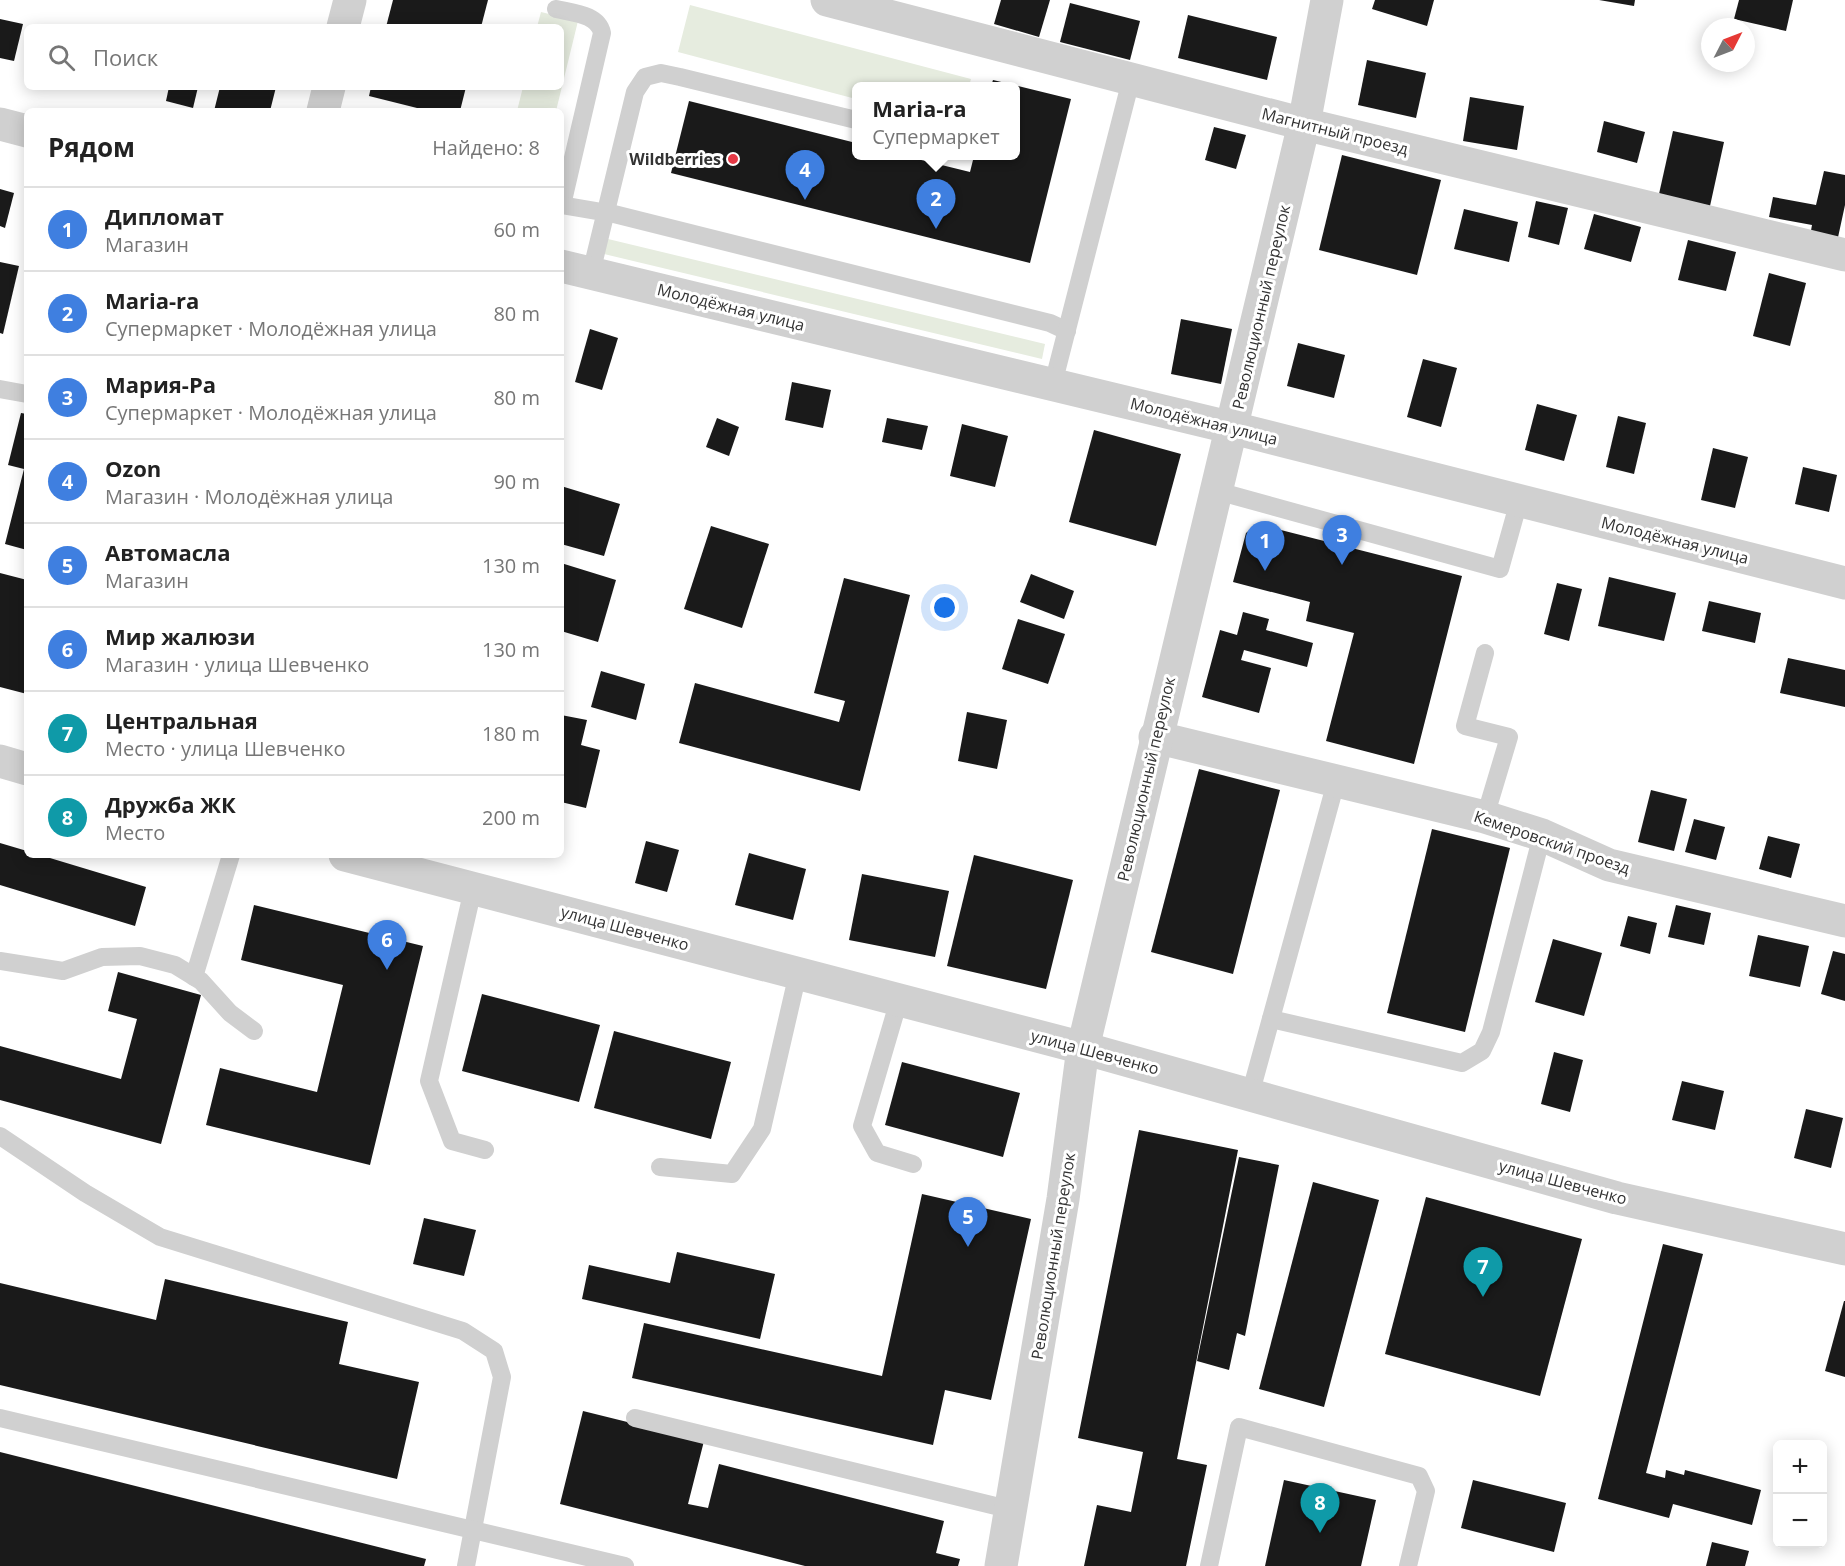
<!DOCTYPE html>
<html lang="ru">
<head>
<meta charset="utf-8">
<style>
  :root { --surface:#fff; --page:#f6f6f6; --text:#222; --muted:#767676; --line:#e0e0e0; --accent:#0b8043 }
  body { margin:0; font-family:"Open Sans",sans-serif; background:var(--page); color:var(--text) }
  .controls { position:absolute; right:18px; bottom:18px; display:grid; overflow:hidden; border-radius:9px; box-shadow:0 3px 15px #0003 }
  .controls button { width:54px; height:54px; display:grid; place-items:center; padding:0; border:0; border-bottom:2px solid var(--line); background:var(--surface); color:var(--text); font:30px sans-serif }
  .compass { position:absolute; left:1701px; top:18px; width:54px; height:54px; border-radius:50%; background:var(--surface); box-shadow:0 3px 15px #0003; rotate:48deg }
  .you { position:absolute; left:945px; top:608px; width:21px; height:21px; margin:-15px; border:4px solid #fff; border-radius:50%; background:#1a73e8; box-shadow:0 0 0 9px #1a73e833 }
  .badge { display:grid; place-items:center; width:39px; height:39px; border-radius:50%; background:var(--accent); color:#fff; font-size:20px; font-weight:700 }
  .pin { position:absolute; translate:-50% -50px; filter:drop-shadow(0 2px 3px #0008) }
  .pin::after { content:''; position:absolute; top:32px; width:21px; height:18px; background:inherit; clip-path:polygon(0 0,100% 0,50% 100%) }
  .popup { position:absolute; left:852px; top:82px; width:168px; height:78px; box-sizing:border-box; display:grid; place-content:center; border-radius:9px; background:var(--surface); filter:drop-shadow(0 2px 4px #0005); font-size:20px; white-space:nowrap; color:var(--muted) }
  .popup b { font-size:22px; color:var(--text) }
  .popup::after { content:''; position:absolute; left:50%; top:100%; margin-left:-12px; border:12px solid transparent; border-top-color:var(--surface) }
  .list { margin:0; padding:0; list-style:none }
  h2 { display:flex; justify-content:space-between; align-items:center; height:78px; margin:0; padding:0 24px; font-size:26px }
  h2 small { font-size:20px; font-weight:400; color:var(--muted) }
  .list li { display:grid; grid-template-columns:39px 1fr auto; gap:18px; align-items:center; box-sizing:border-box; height:84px; padding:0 24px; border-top:2px solid var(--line) }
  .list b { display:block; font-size:22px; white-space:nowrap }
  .list p { margin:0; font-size:20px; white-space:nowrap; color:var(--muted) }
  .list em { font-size:20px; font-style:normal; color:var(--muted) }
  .icon { flex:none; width:33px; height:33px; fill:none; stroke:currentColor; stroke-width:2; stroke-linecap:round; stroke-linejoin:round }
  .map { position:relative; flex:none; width:1845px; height:1566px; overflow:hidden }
  .search { position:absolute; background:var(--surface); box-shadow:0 3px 15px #0003; left:24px; top:24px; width:540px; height:66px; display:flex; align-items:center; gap:15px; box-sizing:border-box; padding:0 21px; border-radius:9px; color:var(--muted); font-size:22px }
  .panel { position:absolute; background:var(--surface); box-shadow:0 3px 15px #0003; left:24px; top:108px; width:540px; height:750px; border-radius:9px }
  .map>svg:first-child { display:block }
  .green { fill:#e6ecdf }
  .building { fill:#1a1a1a }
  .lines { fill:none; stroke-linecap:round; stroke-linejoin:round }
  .lane { stroke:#d0d0d0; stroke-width:18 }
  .street { stroke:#d0d0d0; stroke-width:33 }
  .poi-dot { fill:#e63946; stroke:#fff; stroke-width:2 }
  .labels { text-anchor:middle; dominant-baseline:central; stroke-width:6; stroke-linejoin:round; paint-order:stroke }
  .street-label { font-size:16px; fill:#333; stroke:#fff }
  .poi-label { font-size:16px; font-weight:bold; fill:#333; stroke:#fff; text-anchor:end }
</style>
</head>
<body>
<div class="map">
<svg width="1845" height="1566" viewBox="0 0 1845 1566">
  <rect width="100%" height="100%" fill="#fff"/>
  <g class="green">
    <path d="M690 5 971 79 969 86H856V99L678 52Z"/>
    <path d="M541 12 578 21 556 111H517L523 87H561V27H537Z"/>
    <path d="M608 239 1045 344 1042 359 604 254Z"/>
  </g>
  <g class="building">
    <path d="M393 0H488L481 27H386Z"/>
    <path d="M1001 0H1050L1039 37 994 24Z"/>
    <path d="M1375 0H1434L1427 26 1372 9Z"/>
    <path d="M1599 0H1635L1634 6Z"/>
    <path d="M1739 0H1793L1786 31 1734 19Z"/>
    <path d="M1070 3 1140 21 1130 60 1060 42Z"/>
    <path d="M1188 15 1277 37 1267 80 1178 58Z"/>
    <path d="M0 19 23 24 14 61 0 58Z"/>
    <path d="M1367 60 1426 73 1416 118 1358 105Z"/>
    <path d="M993 80 1071 99 1030 263 671 173 689 101 856 143V156H905L970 172 974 156H1016V86H991Z"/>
    <path d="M169 87H198L193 108 166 101Z"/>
    <path d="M220 87H276L270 111H214Z"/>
    <path d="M371 87H466L460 111H429L369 96Z"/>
    <path d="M1470 97 1524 106 1517 150 1463 141Z"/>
    <path d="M1604 121 1645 132 1637 163 1597 152Z"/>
    <path d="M1214 127 1246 135 1236 169 1205 160Z"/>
    <path d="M1673 131 1724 142 1710 206 1659 194Z"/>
    <path d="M1342 155 1441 180 1417 275 1319 250Z"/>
    <path d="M1824 171 1845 175V205L1837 242 1810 236 1812 225 1769 217 1773 197 1816 205Z"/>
    <path d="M0 189 14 193 5 228 0 226Z"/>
    <path d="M1536 201 1568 208 1559 245 1528 237Z"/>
    <path d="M1464 209 1518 222 1509 262 1454 249Z"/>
    <path d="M1594 214 1641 227 1631 262 1584 249Z"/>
    <path d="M1688 240 1736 252 1726 291 1678 280Z"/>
    <path d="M0 262 19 266 3 334 0 333Z"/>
    <path d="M1769 273 1806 283 1790 346 1753 336Z"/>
    <path d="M1181 319 1232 329 1221 384 1171 374Z"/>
    <path d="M590 329 618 338 602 390 575 382Z"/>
    <path d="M1298 343 1345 355 1334 398 1287 386Z"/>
    <path d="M1423 359 1457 368 1441 427 1407 417Z"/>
    <path d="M792 382 831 390 823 428 785 420Z"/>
    <path d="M1537 404 1577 415 1564 461 1525 450Z"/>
    <path d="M21 413 27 414V550L5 544 24 469 8 465Z"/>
    <path d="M1618 416 1646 423 1634 474 1606 467Z"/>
    <path d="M717 418 739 427 729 456 706 447Z"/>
    <path d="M887 418 928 426 922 450 882 442Z"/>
    <path d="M962 424 1008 436 995 487 950 476Z"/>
    <path d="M1094 430 1181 454 1156 546 1069 522Z"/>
    <path d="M1713 448 1748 457 1735 508 1701 500Z"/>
    <path d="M1803 467 1837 475 1829 512 1795 504Z"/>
    <path d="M561 486 620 504 604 556 561 544Z"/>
    <path d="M1257 524 1462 576 1414 764 1326 741 1354 633 1306 621 1310 602 1233 582 1246 533Z"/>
    <path d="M711 526 769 544 742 628 684 609Z"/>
    <path d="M561 563 616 580 598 642 561 631Z"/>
    <path d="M0 573 27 580V694L0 687Z"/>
    <path d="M1031 574 1074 591 1064 619 1020 602Z"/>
    <path d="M1609 577 1676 593 1664 641 1598 626Z"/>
    <path d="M844 578 910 595 860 791 679 743 695 683 839 722 845 701 814 693Z"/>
    <path d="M1557 583 1582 589 1569 641 1544 634Z"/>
    <path d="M1709 601 1761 613 1755 643 1702 631Z"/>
    <path d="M1243 612 1269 619 1266 630 1313 643 1307 667 1244 650 1241 660 1271 668 1259 713 1202 697 1220 630 1237 635Z"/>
    <path d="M1018 619 1065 634 1048 684 1002 669Z"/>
    <path d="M1788 658 1845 670V707L1780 693Z"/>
    <path d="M601 671 645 684 636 720 591 707Z"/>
    <path d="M967 712 1007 720 997 769 958 761Z"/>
    <path d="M561 715 587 720 581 745 600 750 586 808 561 802Z"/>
    <path d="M1199 769 1280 790 1233 974 1151 952Z"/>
    <path d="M1651 790 1687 799 1674 851 1638 842Z"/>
    <path d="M1694 819 1725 827 1716 860 1685 852Z"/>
    <path d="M1432 829 1510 848 1465 1032 1387 1013Z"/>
    <path d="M1768 836 1800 844 1791 878 1759 869Z"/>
    <path d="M646 841 679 850 667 892 635 883Z"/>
    <path d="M0 843 27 851V855H40L146 887 135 926 0 885Z"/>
    <path d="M749 853 806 869 793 920 735 905Z"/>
    <path d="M974 855 1073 880 1046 989 947 966Z"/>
    <path d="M862 874 949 891 935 957 849 940Z"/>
    <path d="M254 905 423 946 370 1165 206 1125 220 1068 317 1092 343 985 241 960Z"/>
    <path d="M1676 905 1711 913 1704 945 1668 937Z"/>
    <path d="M1628 916 1657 923 1650 954 1620 946Z"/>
    <path d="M1758 935 1809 946 1800 987 1749 976Z"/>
    <path d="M1553 939 1602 953 1584 1016 1535 1002Z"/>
    <path d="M1833 951 1845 954V1001L1821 994Z"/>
    <path d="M118 972 201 995 161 1144 0 1100V1046L121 1079 137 1019 108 1011Z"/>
    <path d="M482 994 600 1025 579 1102 462 1071Z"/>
    <path d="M614 1031 731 1062 711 1139 594 1108Z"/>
    <path d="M1554 1052 1583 1060 1570 1112 1541 1104Z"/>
    <path d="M902 1062 1020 1093 1003 1157 885 1125Z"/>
    <path d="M1682 1081 1724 1091 1715 1130 1672 1120Z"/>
    <path d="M1806 1109 1843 1118 1831 1168 1794 1158Z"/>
    <path d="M1139 1130 1238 1150 1177 1459 1207 1465 1186 1566H1084L1097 1505 1131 1512 1143 1452 1078 1438Z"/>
    <path d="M1239 1157 1279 1165 1245 1336 1237 1333 1229 1370 1197 1361Z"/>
    <path d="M1313 1182 1379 1200 1324 1407 1259 1389Z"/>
    <path d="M922 1194 1031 1219 991 1400 945 1390 933 1445 632 1378 644 1323 882 1376Z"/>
    <path d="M1426 1197 1582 1239 1540 1396 1385 1354Z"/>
    <path d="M424 1218 476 1230 464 1276 413 1264Z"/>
    <path d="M1663 1244 1703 1254 1646 1473 1665 1478 1666 1470 1684 1475 1685 1470 1761 1490 1752 1525 1673 1504 1669 1518 1598 1499Z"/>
    <path d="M677 1252 775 1274 760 1339 582 1299 589 1265 670 1283Z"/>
    <path d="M165 1279 348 1322 339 1364 419 1382 397 1479 0 1385V1283L156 1320Z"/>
    <path d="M1844 1301H1845V1377L1825 1371Z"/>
    <path d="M583 1411 704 1441 688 1504 708 1508 719 1464 944 1521 936 1553 960 1559 958 1566H805L560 1504Z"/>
    <path d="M0 1452 426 1559 424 1566H0Z"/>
    <path d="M1284 1480 1376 1500 1361 1566H1265Z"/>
    <path d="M1473 1480 1566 1503 1554 1552 1461 1528Z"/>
    <path d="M1712 1542 1749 1551 1745 1566H1706Z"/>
  </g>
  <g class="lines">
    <g class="lane">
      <path d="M556 9C573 13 598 14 602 33L562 205"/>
      <path d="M561 205 614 214 1050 323 1067 331"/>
      <path d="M591 273 635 92 645 77 661 73 680 77 856 120"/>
      <path d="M1053 384 1131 80"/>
      <path d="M0 389 27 394"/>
      <path d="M1217 491 1500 569 1519 501"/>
      <path d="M1485 817 1509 737 1465 726 1485 653"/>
      <path d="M473 889 429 1081 452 1141 485 1150"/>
      <path d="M0 961 63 971 102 957 140 956 175 965 201 981 230 1013 254 1031"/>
      <path d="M194 977 231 855"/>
      <path d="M899 1000 862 1126 877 1153 913 1164"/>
      <path d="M1271 1019 1462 1063 1482 1051 1491 1032 1542 835"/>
      <path d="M1250 1095 1336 782"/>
      <path d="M0 1136 85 1193 160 1237 463 1331 494 1351 502 1377 466 1566"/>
      <path d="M660 1167 732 1174 762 1129 798 973"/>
      <path d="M0 1418 625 1566"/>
      <path d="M635 1418 1012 1510"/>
      <path d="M1209 1566 1239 1427 1419 1476 1426 1491 1408 1566"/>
    </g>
    <g class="street">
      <path d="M827 0 1304 124 1845 255"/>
      <path d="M343 27 350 0"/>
      <path d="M323 111 329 87"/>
      <path d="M0 124 27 131"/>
      <path d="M561 266 1233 428 1845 583"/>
      <path d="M1155 737 1485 817 1542 835 1609 865 1845 921"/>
      <path d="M0 761 27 769"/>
      <path d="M345 855 1083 1048 1617 1198 1845 1249"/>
      <path d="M1001 1566 1063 1199 1083 1048 1304 124 1327 0"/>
    </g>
  </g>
  <circle class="poi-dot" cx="733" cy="159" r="6"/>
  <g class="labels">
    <g class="street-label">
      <text transform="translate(1335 131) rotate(14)">Магнитный проезд</text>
      <text transform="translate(731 307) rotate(14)">Молодёжная улица</text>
      <text transform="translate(1261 307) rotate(-77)">Революционный переулок</text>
      <text transform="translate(1204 421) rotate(14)">Молодёжная улица</text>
      <text transform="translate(1675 540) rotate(14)">Молодёжная улица</text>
      <text transform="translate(1146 779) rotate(-77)">Революционный переулок</text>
      <text transform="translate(1552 842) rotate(19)">Кемеровский проезд</text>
      <text transform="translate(625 928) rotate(15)">улица Шевченко</text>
      <text transform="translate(1095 1052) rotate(15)">улица Шевченко</text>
      <text transform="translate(1563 1182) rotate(15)">улица Шевченко</text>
      <text transform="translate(1053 1256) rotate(-81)">Революционный переулок</text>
    </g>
    <g class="poi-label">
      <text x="721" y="159">Wildberries</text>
    </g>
  </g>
</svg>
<div class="controls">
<button>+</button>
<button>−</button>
</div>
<svg class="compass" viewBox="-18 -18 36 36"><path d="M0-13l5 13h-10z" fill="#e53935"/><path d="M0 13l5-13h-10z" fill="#767676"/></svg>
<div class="you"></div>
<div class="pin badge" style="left:1265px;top:571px;background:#3f7fe0">1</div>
<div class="pin badge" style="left:936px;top:229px;background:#3f7fe0">2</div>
<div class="popup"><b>Maria-ra</b>Супермаркет</div>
<div class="pin badge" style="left:1342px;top:565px;background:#3f7fe0">3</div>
<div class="pin badge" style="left:805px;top:200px;background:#3f7fe0">4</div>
<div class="pin badge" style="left:968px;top:1247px;background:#3f7fe0">5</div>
<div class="pin badge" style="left:387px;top:970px;background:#3f7fe0">6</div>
<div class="pin badge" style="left:1483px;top:1297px;background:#0f9aa8">7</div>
<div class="pin badge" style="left:1320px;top:1533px;background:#0f9aa8">8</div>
<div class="search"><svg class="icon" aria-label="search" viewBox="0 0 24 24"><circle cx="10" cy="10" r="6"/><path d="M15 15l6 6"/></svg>Поиск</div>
<section class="panel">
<h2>Рядом<small>Найдено: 8</small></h2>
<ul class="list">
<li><span class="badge" style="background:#3f7fe0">1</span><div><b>Дипломат</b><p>Магазин</p></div><em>60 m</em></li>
<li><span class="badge" style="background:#3f7fe0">2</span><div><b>Maria-ra</b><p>Супермаркет · Молодёжная улица</p></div><em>80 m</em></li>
<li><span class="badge" style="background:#3f7fe0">3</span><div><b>Мария-Ра</b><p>Супермаркет · Молодёжная улица</p></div><em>80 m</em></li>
<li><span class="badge" style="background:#3f7fe0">4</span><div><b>Ozon</b><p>Магазин · Молодёжная улица</p></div><em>90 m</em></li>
<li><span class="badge" style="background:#3f7fe0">5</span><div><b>Автомасла</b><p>Магазин</p></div><em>130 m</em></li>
<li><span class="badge" style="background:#3f7fe0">6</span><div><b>Мир жалюзи</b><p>Магазин · улица Шевченко</p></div><em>130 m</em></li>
<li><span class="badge" style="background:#0f9aa8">7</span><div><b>Центральная</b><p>Место · улица Шевченко</p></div><em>180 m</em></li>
<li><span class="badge" style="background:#0f9aa8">8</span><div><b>Дружба ЖК</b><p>Место</p></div><em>200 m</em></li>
</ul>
</section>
</div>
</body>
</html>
